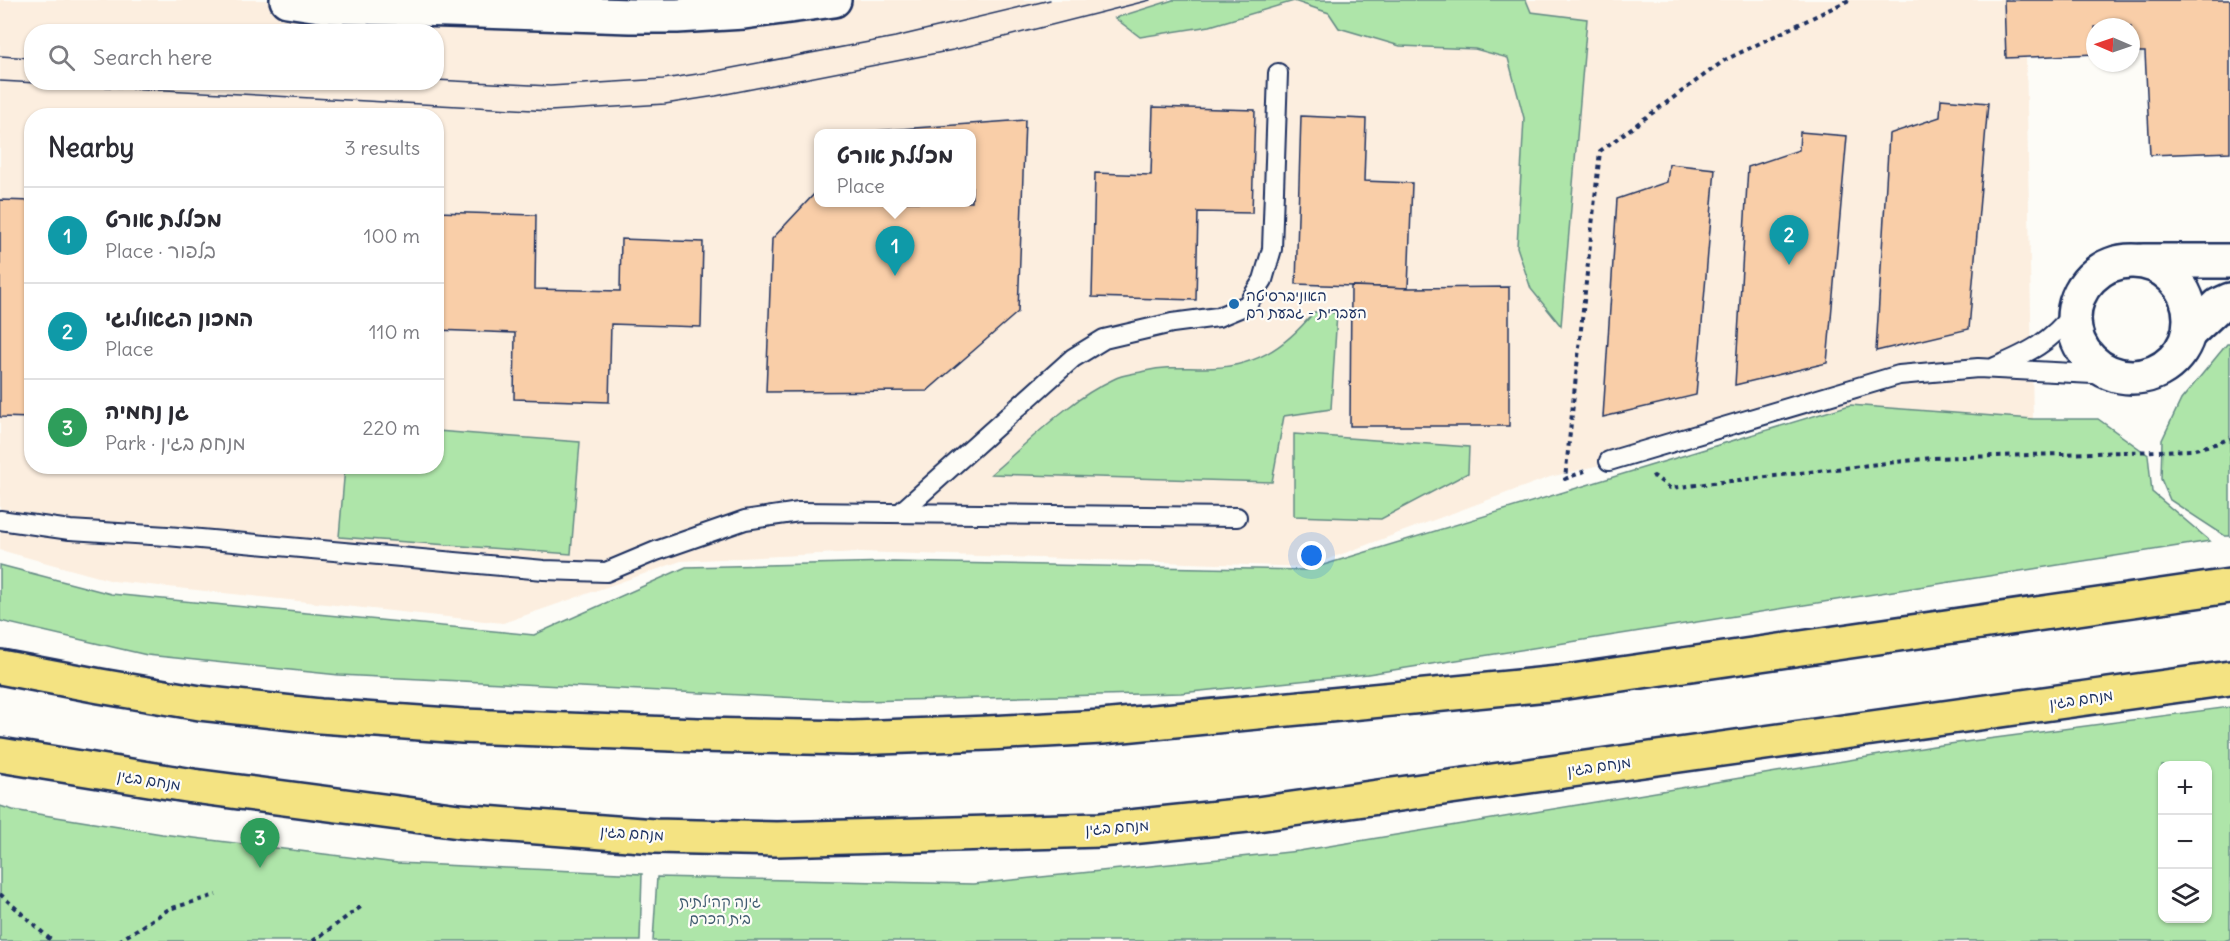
<!DOCTYPE html>
<html lang="en">
<head>
<meta charset="utf-8">
<style>
  :root { --surface:#fff; --page:#f2f2f3; --text:#2b2b33; --muted:#7c7c81; --line:#e1e1e2; --accent:#b45309 }
  body { margin:0; font-family:Delius,"Playpen Sans Hebrew",sans-serif; background:var(--page); color:var(--text) }
  .controls { position:absolute; right:18px; bottom:18px; display:grid; overflow:hidden; border-radius:12px; box-shadow:0 2px 4px #0004 }
  .controls button { width:54px; height:54px; display:grid; place-items:center; padding:0; border:0; border-bottom:2px solid var(--line); background:var(--surface); color:var(--text); font:30px sans-serif }
  .compass { position:absolute; left:2086px; top:18px; width:54px; height:54px; border-radius:50%; background:var(--surface); box-shadow:0 2px 4px #0004; rotate:272deg }
  .you { position:absolute; left:1312px; top:556px; width:21px; height:21px; margin:-15px; border:4px solid #fff; border-radius:50%; background:#1a73e8; box-shadow:0 0 0 9px #1a73e833 }
  .badge { display:grid; place-items:center; width:39px; height:39px; border-radius:50%; background:var(--accent); color:#fff; font-size:20px; font-weight:700 }
  .pin { position:absolute; translate:-50% -50px; filter:drop-shadow(0 2px 3px #0008) }
  .pin::after { content:''; position:absolute; top:32px; width:21px; height:18px; background:inherit; clip-path:polygon(0 0,100% 0,50% 100%) }
  .popup { position:absolute; left:814px; top:129px; width:162px; height:78px; box-sizing:border-box; display:grid; place-content:center; border-radius:12px; background:var(--surface); filter:drop-shadow(0 2px 4px #0005); font-size:20px; white-space:nowrap; color:var(--muted) }
  .popup b { font-size:22px; color:var(--text) }
  .popup::after { content:''; position:absolute; left:50%; top:100%; margin-left:-12px; border:12px solid transparent; border-top-color:var(--surface) }
  .list { margin:0; padding:0; list-style:none }
  h2 { display:flex; justify-content:space-between; align-items:center; height:78px; margin:0; padding:0 24px; font-size:26px }
  h2 small { font-size:20px; font-weight:400; color:var(--muted) }
  .list li { display:grid; grid-template-columns:39px 1fr auto; gap:18px; align-items:center; box-sizing:border-box; height:96px; padding:0 24px; border-top:2px solid var(--line) }
  .list b { display:block; font-size:22px; white-space:nowrap }
  .list p { margin:0; font-size:20px; white-space:nowrap; color:var(--muted) }
  .list em { font-size:20px; font-style:normal; color:var(--muted) }
  .icon { flex:none; width:33px; height:33px; fill:none; stroke:currentColor; stroke-width:2; stroke-linecap:round; stroke-linejoin:round }
  .map { position:relative; flex:none; width:2230px; height:941px; overflow:hidden }
  .search { position:absolute; background:var(--surface); box-shadow:0 2px 4px #0004; left:24px; top:24px; width:420px; height:66px; display:flex; align-items:center; gap:15px; box-sizing:border-box; padding:0 21px; border-radius:24px; color:var(--muted); font-size:22px }
  .panel { position:absolute; background:var(--surface); box-shadow:0 2px 4px #0004; left:24px; top:108px; width:420px; height:366px; border-radius:24px }
  .map>svg:first-child { display:block }
  .built { fill:#fceedf; fill-rule:evenodd }
  .green { fill:#aee5a9; stroke:#648a84; stroke-width:1.5; fill-rule:evenodd }
  .building { fill:#f9cea8; stroke:#1b2f5e; stroke-width:1.5 }
  .lines { fill:none; stroke-linecap:round; stroke-linejoin:round }
  .service-casing { stroke:#1b2f5e; stroke-width:22 }
  .minor-casing { stroke:#1b2f5e; stroke-width:38 }
  .tertiary-casing { stroke:#1b2f5e; stroke-width:38 }
  .motorway-casing { stroke:#1b2f5e; stroke-width:38 }
  .path { stroke:#1b2f5e; stroke-width:4; stroke-dasharray:4.5 4.5; stroke-linecap:butt }
  .service { stroke:#fdfcf7; stroke-width:18 }
  .minor { stroke:#fdfcf7; stroke-width:33 }
  .tertiary { stroke:#fdfcf7; stroke-width:33 }
  .motorway { stroke:#f4e382; stroke-width:33 }
  .tram { stroke:#1b2f5e; stroke-width:1.5 }
  .poi-dot { fill:#1f6fb2; stroke:#fdfcf7; stroke-width:2 }
  .labels { text-anchor:middle; dominant-baseline:central; stroke-width:4.5; stroke-linejoin:round; paint-order:stroke }
  .poi-label { font-size:15px; fill:#1b2f5e; stroke:#fdfcf7; text-anchor:start }
  .street-label { font-size:15px; fill:#1b2f5e; stroke:#fdfcf7 }
  .park-label { font-size:15px; fill:#405c71; stroke:#fdfcf7 }
</style>
</head>
<body>
<div class="map">
<svg width="2230" height="941" viewBox="0 0 2230 941">
  <rect width="100%" height="100%" fill="#fdfcf7"/>
  <filter id="ink" filterUnits="userSpaceOnUse"><feTurbulence type="fractalNoise" baseFrequency=".0167" numOctaves="2"/><feDisplacementMap in="SourceGraphic" scale="12" xChannelSelector="R" yChannelSelector="G"/><feConvolveMatrix kernelMatrix="1 2 1 2 8 2 1 2 1" color-interpolation-filters="sRGB"/></filter>
  <g filter="url(#ink)">
    <path class="built" d="M0 0H2025L2033 419 1850 405 1550 477 1307 567 859 552 681 561 503 623 113 581 0 550ZM32 32H436V82H32ZM32 116H436V466H32ZM818 134H972V202H818Z"/>
    <g class="green">
      <path d="M1173 0H1526L1531 12 1587 19 1561 326 1531 289 1517 247 1524 118 1508 58 1475 49 1400 46 1339 28 1329 13 1294 1 1210 26 1140 37 1115 18Z"/>
      <path d="M1314 312 1337 313 1331 409 1284 416 1272 482 991 474C1030 441 1067 401 1114 379 1123 374 1135 374 1145 371 1168 366 1181 368 1204 368 1253 368 1284 349 1314 312Z"/>
      <path d="M2227 344H2230V536H2225L2170 500 2161 479 2162 440 2181 400Z"/>
      <path d="M1850 405 2033 419H2098L2148 455 2152 492 2210 541 1368 674 1181 693 862 701 339 675 147 655 0 621V565L111 594 534 635 686 567 893 562 1307 570Z"/>
      <path d="M437 431 580 442 571 554 339 537 345 467 436 466Z"/>
      <path d="M1294 434 1469 447 1468 473 1381 519 1294 516Z"/>
      <path d="M2230 707V939L2224 941H653L657 877 973 884 1299 851 1934 746ZM2162 766H2208V918H2162Z"/>
      <path d="M0 806 13 810 162 834 397 863 642 874 640 941H0Z"/>
    </g>
    <g class="building">
      <path d="M2004 0H2230V152L2150 155 2145 52H2131V27H2095V54L2006 58Z"/>
      <path d="M1941 99 1988 103 1969 329 1876 351 1889 134 1940 117Z"/>
      <path d="M1153 107 1255 110 1252 213 1198 212 1196 300 1092 297 1095 173 1151 175Z"/>
      <path d="M1301 116 1366 119 1364 181 1412 183 1408 288 1296 284Z"/>
      <path d="M1025 120 1018 312 927 391 766 392 772 239 818 190V202H972V134H871L873 131Z"/>
      <path d="M1800 132 1847 136 1827 363 1735 385 1748 167 1799 150Z"/>
      <path d="M1669 164 1715 169 1696 395 1603 417 1617 199 1667 182Z"/>
      <path d="M0 200 32 201V418L0 417Z"/>
      <path d="M436 212 536 215 535 289 620 291 621 239 703 242 701 327 611 324 609 402 514 399 515 333 436 330Z"/>
      <path d="M1351 286 1408 288 1509 287V426H1350Z"/>
    </g>
    <g class="lines">
      <defs>
        <g id="service">
          <path d="M1995 367C2028 353 2051 342 2073 313"/>
          <path d="M1609 461 1899 375 1978 368 2112 375"/>
          <path d="M900 513 1073 358 1104 339 1172 323 1218 317 1247 305 1263 280 1272 249 1278 73"/>
          <path d="M0 520 70 530 167 536 544 570 606 572 656 551 745 520 799 512 1237 517"/>
        </g>
        <g id="minor">
          <circle cx="2132" cy="319" r="58"/>
          <path d="M2143 261H2230"/>
          <path d="M2189 333 2219 305 2230 300"/>
        </g>
        <path id="tertiary" d="M287 0 326 6 630 16H677L744 12 834 0"/>
        <g id="motorway">
          <path d="M0 667 100 686 200 703 320 716 463 726 698 735 853 738 989 733 1102 727 1559 683 2230 586"/>
          <path d="M0 755 193 786 459 821 655 836 777 839 1101 830 1257 814 2230 678"/>
        </g>
      </defs>
      <use href="#service" class="service-casing"/>
      <use href="#minor" class="minor-casing"/>
      <use href="#tertiary" class="tertiary-casing"/>
      <use href="#motorway" class="motorway-casing"/>
      <g class="path">
        <path d="M1585 471 1565 479 1600 151 1725 60 1849 0"/>
        <path d="M1652 477 1654 476 1670 488 1931 458 2191 450 2219 443 2230 438"/>
        <path d="M0 894 52 941"/>
        <path d="M119 941 169 909 216 895"/>
        <path d="M313 941 362 906"/>
      </g>
      <use href="#service" class="service"/>
      <use href="#minor" class="minor"/>
      <use href="#tertiary" class="tertiary"/>
      <use href="#motorway" class="motorway"/>
      <g class="tram">
        <path d="M0 56 32 58"/>
        <path d="M436 80 550 86 663 79 711 72 895 37 1050 0"/>
        <path d="M0 81 550 111 665 104 716 96 953 50 1150 0"/>
      </g>
    </g>
  </g>
  <circle class="poi-dot" cx="1234" cy="304" r="6"/>
  <g class="labels">
    <g class="poi-label">
      <text x="1246" y="295">האוניברסיטה<tspan x="1246" dy="17">העברית - גבעת רם</tspan></text>
    </g>
    <g class="street-label">
      <text transform="translate(2081 699) rotate(-8)">מנחם בגין</text>
      <text transform="translate(1599 766) rotate(-8)">מנחם בגין</text>
      <text transform="translate(149 780) rotate(9)">מנחם בגין</text>
      <text transform="translate(1117 827) rotate(-4)">מנחם בגין</text>
      <text transform="translate(632 833) rotate(4)">מנחם בגין</text>
    </g>
    <g class="park-label">
      <text x="720" y="901">גינה קהילתית<tspan x="720" dy="17">בית הכרם</tspan></text>
    </g>
  </g>
</svg>
<div class="controls">
<button>+</button>
<button>−</button>
<button><svg class="icon" aria-label="layers" viewBox="0 0 24 24"><path d="M12 4l9 5-9 5-9-5zM3 14l9 5 9-5"/></svg></button>
</div>
<svg class="compass" viewBox="-18 -18 36 36"><path d="M0-13l5 13h-10z" fill="#e53935"/><path d="M0 13l5-13h-10z" fill="#7c7c81"/></svg>
<div class="you"></div>
<div class="pin badge" style="left:895px;top:276px;background:#0f9aa8">1</div>
<div class="popup"><b>מכללת אורט</b>Place</div>
<div class="pin badge" style="left:1789px;top:265px;background:#0f9aa8">2</div>
<div class="pin badge" style="left:260px;top:868px;background:#2e9e5b">3</div>
<div class="search"><svg class="icon" aria-label="search" viewBox="0 0 24 24"><circle cx="10" cy="10" r="6"/><path d="M15 15l6 6"/></svg>Search here</div>
<section class="panel">
<h2>Nearby<small>3 results</small></h2>
<ul class="list">
<li><span class="badge" style="background:#0f9aa8">1</span><div><b>מכללת אורט</b><p>Place · בלפור</p></div><em>100 m</em></li>
<li><span class="badge" style="background:#0f9aa8">2</span><div><b>המכון הגאולוגי</b><p>Place</p></div><em>110 m</em></li>
<li><span class="badge" style="background:#2e9e5b">3</span><div><b>גן נחמיה</b><p>Park · מנחם בגין</p></div><em>220 m</em></li>
</ul>
</section>
</div>
</body>
</html>
